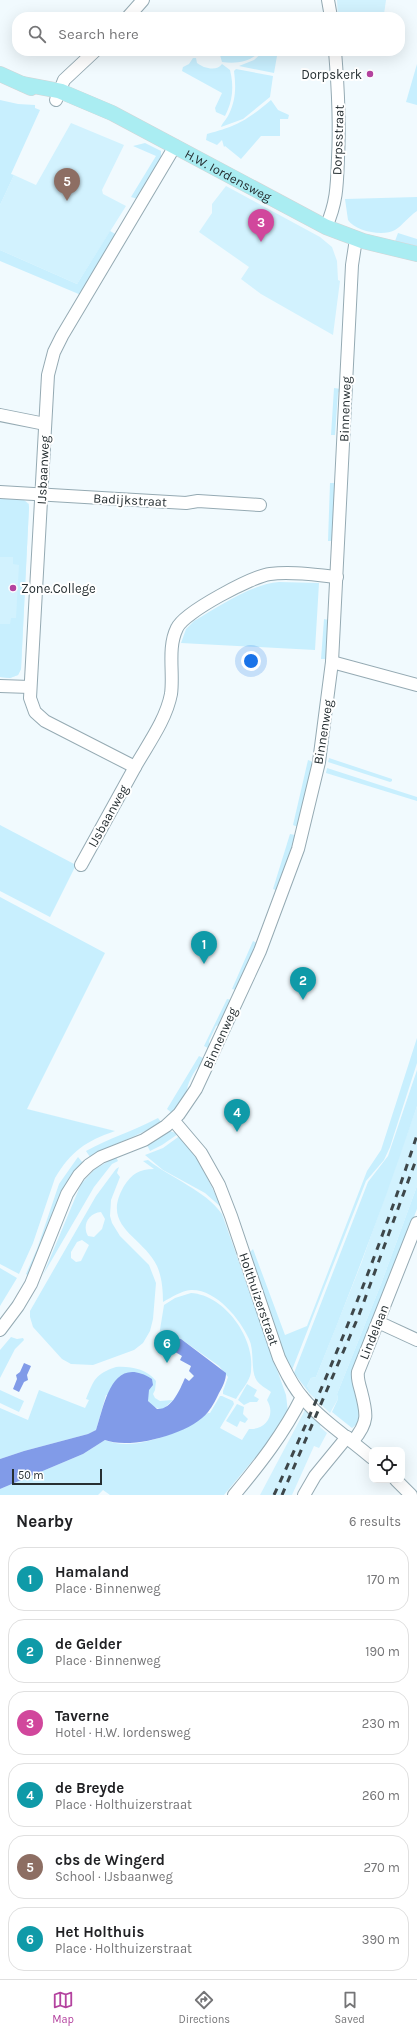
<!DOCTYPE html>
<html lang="en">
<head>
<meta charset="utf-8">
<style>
  :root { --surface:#fff; --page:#f6f6f6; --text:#202124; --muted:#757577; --line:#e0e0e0; --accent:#b4439f }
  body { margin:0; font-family:Karla,sans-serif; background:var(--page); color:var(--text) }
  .controls { position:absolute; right:12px; bottom:12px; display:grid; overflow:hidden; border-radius:8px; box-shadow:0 4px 16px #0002 }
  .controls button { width:36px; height:36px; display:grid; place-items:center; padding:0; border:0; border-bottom:1px solid var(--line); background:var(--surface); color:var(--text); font:20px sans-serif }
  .scale { position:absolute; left:12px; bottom:10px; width:90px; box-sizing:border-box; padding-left:4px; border:2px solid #262f32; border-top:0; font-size:11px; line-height:14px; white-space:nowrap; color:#262f32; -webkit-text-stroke:3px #fff; paint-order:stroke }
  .you { position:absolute; left:251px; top:661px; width:14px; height:14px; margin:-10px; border:3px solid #fff; border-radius:50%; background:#1a73e8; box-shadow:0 0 0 6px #1a73e833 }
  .badge { display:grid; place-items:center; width:26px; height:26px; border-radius:50%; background:var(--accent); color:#fff; font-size:13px; font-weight:700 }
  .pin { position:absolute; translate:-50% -33px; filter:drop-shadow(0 1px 2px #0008) }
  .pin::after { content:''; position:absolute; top:21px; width:14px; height:12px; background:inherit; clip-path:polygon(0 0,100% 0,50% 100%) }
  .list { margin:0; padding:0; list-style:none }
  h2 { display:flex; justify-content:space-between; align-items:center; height:52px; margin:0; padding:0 16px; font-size:17px }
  h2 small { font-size:13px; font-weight:400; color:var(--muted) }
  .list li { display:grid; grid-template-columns:26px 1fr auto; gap:12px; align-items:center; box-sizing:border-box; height:64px; margin:0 8px 8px; padding:0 8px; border:1px solid var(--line); border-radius:16px }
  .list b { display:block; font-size:15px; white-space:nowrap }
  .list p { margin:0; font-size:13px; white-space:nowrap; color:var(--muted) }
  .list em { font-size:13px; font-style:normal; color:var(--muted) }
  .icon { flex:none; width:22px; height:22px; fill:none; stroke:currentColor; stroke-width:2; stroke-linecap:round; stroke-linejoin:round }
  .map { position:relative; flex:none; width:417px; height:1495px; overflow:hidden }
  .search { position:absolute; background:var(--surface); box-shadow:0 4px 16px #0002; left:12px; right:12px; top:12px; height:44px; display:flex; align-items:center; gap:10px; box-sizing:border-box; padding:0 14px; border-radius:16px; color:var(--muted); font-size:15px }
  .sheet { height:484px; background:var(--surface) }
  nav { display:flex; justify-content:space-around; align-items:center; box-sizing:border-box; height:56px; border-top:1px solid var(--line); background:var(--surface); font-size:11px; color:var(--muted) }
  nav a { display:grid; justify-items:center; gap:2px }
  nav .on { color:var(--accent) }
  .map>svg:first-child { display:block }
  .built { fill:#d2f2fe }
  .green { fill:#c8effe; fill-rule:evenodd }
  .water { fill:#819be8 }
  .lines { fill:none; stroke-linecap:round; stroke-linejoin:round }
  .minor-casing { stroke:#95aab3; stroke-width:14 }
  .major-casing { stroke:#d4d5d6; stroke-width:16 }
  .minor { stroke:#fff; stroke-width:12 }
  .major { stroke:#aaedf2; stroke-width:15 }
  .rail { stroke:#3e474a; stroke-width:3; stroke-dasharray:7 7; stroke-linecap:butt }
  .poi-dot { fill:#b4439f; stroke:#fff; stroke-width:1.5 }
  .labels { text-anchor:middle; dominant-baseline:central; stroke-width:4; stroke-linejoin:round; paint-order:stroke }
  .poi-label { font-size:13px; fill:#262f32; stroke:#fff; text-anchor:end }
  .street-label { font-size:13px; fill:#262f32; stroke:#fff }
</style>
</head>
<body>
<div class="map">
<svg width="417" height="1495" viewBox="0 0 417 1495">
  <rect width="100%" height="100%" fill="#f1fafe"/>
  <g class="built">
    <path d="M337 0H386L384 14H364L363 17H338Z"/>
    <path d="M71 123 124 145 102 190 103 194 126 206 77 284 0 250V205L14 175 36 185Z"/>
    <path d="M226 186 320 237 332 247 337 261 338 280 340 281 333 335 261 294 241 279 249 267 199 232 212 213V204Z"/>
    <path d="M0 499 24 500 29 504V507L21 669 18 675 10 678 0 677Z"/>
    <path d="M417 1106V1186L381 1284 337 1394 338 1399 330 1413 310 1394 311 1392 307 1386 311 1378 316 1377 361 1264Z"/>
    <path d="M305 1410 321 1424 320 1427 327 1433 319 1448 314 1446 292 1495H260Z"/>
  </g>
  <g class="green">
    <path d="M207 51H261C250 62 237 64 222 62L220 55Z"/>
    <path d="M264 51H274L277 56 274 73 239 66 254 60Z"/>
    <path d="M193 58H196L197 63C203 68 217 72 222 64L230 70C234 86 233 101 225 116L216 112 215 108 222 93 182 71 183 67 189 64Z"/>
    <path d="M417 64V105L406 102Z"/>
    <path d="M236 69 273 76 270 97 243 119 221 127C222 123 227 119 229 114 236 100 236 86 234 71Z"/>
    <path d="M0 100 18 104 35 105V108L40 110 11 174 14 175 0 205Z"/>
    <path d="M271 100 278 110 289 115 288 119H280V136H261L241 159 225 146 224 147 222 140 217 145 206 140 207 134C238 126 247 120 271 100Z"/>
    <path d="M145 143 161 151V161L138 199 131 197 156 156 133 146Z"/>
    <path d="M417 197V211C409 216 403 225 395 230 383 237 355 231 348 220L345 199Z"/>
    <path d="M110 231 117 235 81 295 0 261V250L77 284Z"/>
    <path d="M398 233 417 239V246L395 241Z"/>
    <path d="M334 388 341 389 338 393 335 435H331Z"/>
    <path d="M330 483H336L333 541H328Z"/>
    <path d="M0 499C9 499 27 496 29 507L21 669 18 675 10 678 0 677V624H10L11 618H16L19 565 13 564V557H0Z"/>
    <path d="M279 582 319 583 315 650 181 643 186 629 194 621C218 607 251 584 279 582Z"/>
    <path d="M324 619 329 620 327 659H321Z"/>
    <path d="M329 758 392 779V781L390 782 328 762Z"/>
    <path d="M308 760 313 762 298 827 293 825Z"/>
    <path d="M327 768 417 797V801L326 773Z"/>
    <path d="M0 825 76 865 50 917 0 891Z"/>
    <path d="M290 834 295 835 278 891 273 889Z"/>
    <path d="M0 897 105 953 27 1109 115 1131C86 1141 71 1151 55 1178L33 1243 19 1274 0 1264Z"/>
    <path d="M253 941 257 943 236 990 232 989Z"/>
    <path d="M227 999 232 1000 221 1024 216 1026 209 1041 210 1049 204 1046Z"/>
    <path d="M417 1038V1063L390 1147 384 1160 366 1181 292 1370 285 1357 249 1253 253 1249 285 1335 307 1326 367 1171 381 1150Z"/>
    <path d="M199 1056 205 1059 203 1063C196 1066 186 1085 187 1093L172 1113 167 1109Z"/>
    <path d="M417 1070V1106L414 1115C384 1204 351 1291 316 1377L311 1378 307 1386 311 1392 310 1394 294 1373 368 1182 388 1156Z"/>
    <path d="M158 1118 161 1122C138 1137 113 1143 90 1157L86 1151C109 1138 134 1131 158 1118Z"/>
    <path d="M170 1131 178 1134 162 1145 150 1151 147 1145Z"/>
    <path d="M181 1135 199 1161 222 1208 205 1193 163 1170 145 1155 163 1148Z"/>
    <path d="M78 1157 83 1163 77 1169 29 1276 26 1274 37 1249 59 1184Z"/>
    <path d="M116 1157 118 1161 112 1164 94 1187 43 1275 81 1184 95 1169Z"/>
    <path d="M148 1160C172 1179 205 1190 222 1214L286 1395 288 1412 284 1423 224 1495H110L103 1490 98 1495H0V1489L83 1454 105 1440C136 1453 183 1431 208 1413H210L220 1396H222L233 1401 234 1404 220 1428 242 1440 249 1429C266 1430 276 1415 267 1400L271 1392C267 1389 260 1385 257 1381 250 1371 255 1352 249 1339 240 1319 216 1289 191 1290 181 1291 172 1297 163 1302 163 1291 162 1277 157 1266 143 1236 100 1227 124 1186 132 1174 139 1169 154 1169L143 1161Z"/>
    <path d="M119 1167 117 1173 120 1177 111 1200 110 1216 112 1223 120 1236 149 1265 156 1283 153 1319 150 1331 143 1343 134 1350 93 1365 71 1364 62 1359 33 1327 30 1317V1311L96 1196 116 1169ZM101 1212 105 1219 102 1229 94 1237 88 1236C82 1226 88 1213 101 1212ZM82 1240 89 1245 81 1261 76 1262 71 1258V1252L77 1242Z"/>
    <path d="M417 1186V1209L354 1370 362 1408 358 1423 352 1428 332 1412 338 1399 337 1394 381 1284Z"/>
    <path d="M0 1268 17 1278 0 1306Z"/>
    <path d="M191 1293C225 1295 256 1339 251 1372 250 1381 240 1392 236 1399L223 1394V1391L228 1377 219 1366 181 1339 168 1341 165 1346 158 1342 164 1305 175 1298Z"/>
    <path d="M11 1337 17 1339 23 1338 24 1340 15 1349 0 1378V1350Z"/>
    <path d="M116 1367C130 1366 147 1369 156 1381L155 1390 153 1394 155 1398 160 1401 173 1400 162 1410 152 1406 148 1401 106 1395 96 1430 88 1434 24 1451 0 1459V1408L28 1420 39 1390 85 1408 89 1400 86 1399C94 1380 95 1374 116 1367Z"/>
    <path d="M247 1384 257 1390 254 1396 259 1399 257 1402H250L244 1405 238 1400Z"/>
    <path d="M0 1390 24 1401 19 1412 0 1403Z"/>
    <path d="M237 1404 244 1407 243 1414 248 1419 245 1423 240 1421 237 1427 226 1421Z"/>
  </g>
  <g class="water">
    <path d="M172 1338 181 1339 226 1373C226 1380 223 1386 219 1393 216 1399 213 1406 208 1412 191 1434 130 1450 105 1440L83 1454 0 1489V1459L24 1451 88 1434 96 1430C105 1403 112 1354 152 1379L153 1385 149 1390 148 1401 157 1409C172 1410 180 1389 185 1378L189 1381 194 1376 189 1371 191 1366 180 1360 182 1356 165 1346Z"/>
    <path d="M24 1363 31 1366 27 1375 28 1380 24 1382 19 1392 13 1389 17 1379 16 1375 20 1372Z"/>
  </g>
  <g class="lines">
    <defs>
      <g id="minor">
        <path d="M328 0 331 17"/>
        <path d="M128 17 143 0"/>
        <path d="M56 100 64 80 95 51"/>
        <path d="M326 227C337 202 337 185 338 158 340 122 338 87 335 51"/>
        <path d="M0 415 45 424"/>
        <path d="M0 492 186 503 198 501 260 505"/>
        <path d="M332 662 417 685"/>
        <path d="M0 686 30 687"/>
        <path d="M135 767C148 744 166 720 171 694 174 673 167 648 177 628 184 612 253 576 270 574 292 571 315 575 337 577"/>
        <path d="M81 865 135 767 45 721 35 712 30 698 48 375 54 352 62 336 175 146"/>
        <path d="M173 1120 201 1153 219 1185 231 1216 279 1358C286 1372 292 1386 303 1398 322 1421 349 1438 372 1458"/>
        <path d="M378 1322 417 1340"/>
        <path d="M0 1330 18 1306 31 1284 67 1194 79 1175 89 1165 101 1157 144 1140 166 1126 179 1114 196 1089 260 951 298 849 319 762 332 662 352 265 356 239"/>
        <path d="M353 1441C369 1422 367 1414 361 1391 359 1384 357 1378 358 1372L417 1223"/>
        <path d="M396 1480 411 1495"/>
        <path d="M234 1495C260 1464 284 1433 302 1397"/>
        <path d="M304 1495 315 1476 347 1437"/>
      </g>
      <g id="major">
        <path d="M0 74 31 88"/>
        <path id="s1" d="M23 84 60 91 112 113 326 227 363 241 417 254"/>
      </g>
    </defs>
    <use href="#minor" class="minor-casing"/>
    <use href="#major" class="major-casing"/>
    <use href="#minor" class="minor"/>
    <use href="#major" class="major"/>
    <g class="rail">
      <path d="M274 1495C328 1378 377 1258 417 1135"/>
      <path d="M282 1495 359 1315 417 1157"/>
    </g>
  </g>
  <g class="poi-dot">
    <circle cx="370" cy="74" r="4"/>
    <circle cx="13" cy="588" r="4"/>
  </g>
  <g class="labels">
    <g class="poi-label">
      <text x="362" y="74">Dorpskerk</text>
      <text x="21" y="588" text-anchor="start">Zone.College</text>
    </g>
    <g class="street-label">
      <text transform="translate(338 140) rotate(-88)">Dorpsstraat</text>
      <text stroke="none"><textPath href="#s1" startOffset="226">H.W. Iordensweg</textPath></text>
      <text transform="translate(345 409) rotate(-88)">Binnenweg</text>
      <text transform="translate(43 470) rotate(-87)">IJsbaanweg</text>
      <text transform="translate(130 500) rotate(3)">Badijkstraat</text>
      <text transform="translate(323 732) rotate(-81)">Binnenweg</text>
      <text transform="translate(108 816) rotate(-61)">IJsbaanweg</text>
      <text transform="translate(220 1038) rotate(-66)">Binnenweg</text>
      <text transform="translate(259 1299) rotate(71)">Holthuizerstraat</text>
      <text transform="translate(374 1332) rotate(-68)">Lindelaan</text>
    </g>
  </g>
</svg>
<div class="controls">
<button><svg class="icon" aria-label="locate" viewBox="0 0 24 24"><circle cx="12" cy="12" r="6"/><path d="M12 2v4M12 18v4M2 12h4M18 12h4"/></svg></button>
</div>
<div class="scale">50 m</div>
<div class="you"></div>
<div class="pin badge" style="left:204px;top:964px;background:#0f9aa8">1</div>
<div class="pin badge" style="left:303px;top:1000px;background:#0f9aa8">2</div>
<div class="pin badge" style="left:261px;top:242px;background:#d1479c">3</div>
<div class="pin badge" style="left:237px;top:1132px;background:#0f9aa8">4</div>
<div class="pin badge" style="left:67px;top:201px;background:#8d6e63">5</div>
<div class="pin badge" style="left:167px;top:1363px;background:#0f9aa8">6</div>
<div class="search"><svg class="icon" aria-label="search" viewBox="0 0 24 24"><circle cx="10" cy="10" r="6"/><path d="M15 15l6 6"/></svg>Search here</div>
</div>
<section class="sheet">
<h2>Nearby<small>6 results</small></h2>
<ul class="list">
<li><span class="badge" style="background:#0f9aa8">1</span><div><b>Hamaland</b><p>Place · Binnenweg</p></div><em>170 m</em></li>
<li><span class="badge" style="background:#0f9aa8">2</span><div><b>de Gelder</b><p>Place · Binnenweg</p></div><em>190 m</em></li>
<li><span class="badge" style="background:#d1479c">3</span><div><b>Taverne</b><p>Hotel · H.W. Iordensweg</p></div><em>230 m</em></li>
<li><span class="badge" style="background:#0f9aa8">4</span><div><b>de Breyde</b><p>Place · Holthuizerstraat</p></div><em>260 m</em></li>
<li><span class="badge" style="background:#8d6e63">5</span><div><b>cbs de Wingerd</b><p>School · IJsbaanweg</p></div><em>270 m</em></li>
<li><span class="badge" style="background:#0f9aa8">6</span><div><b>Het Holthuis</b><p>Place · Holthuizerstraat</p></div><em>390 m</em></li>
</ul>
</section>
<nav>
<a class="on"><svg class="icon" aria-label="map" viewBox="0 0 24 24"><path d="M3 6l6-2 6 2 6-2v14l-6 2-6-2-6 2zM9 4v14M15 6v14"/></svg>Map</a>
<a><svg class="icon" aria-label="directions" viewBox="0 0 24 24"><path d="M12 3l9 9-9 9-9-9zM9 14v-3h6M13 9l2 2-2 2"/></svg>Directions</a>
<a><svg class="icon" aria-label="saved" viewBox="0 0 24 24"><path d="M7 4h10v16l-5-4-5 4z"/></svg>Saved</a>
</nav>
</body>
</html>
